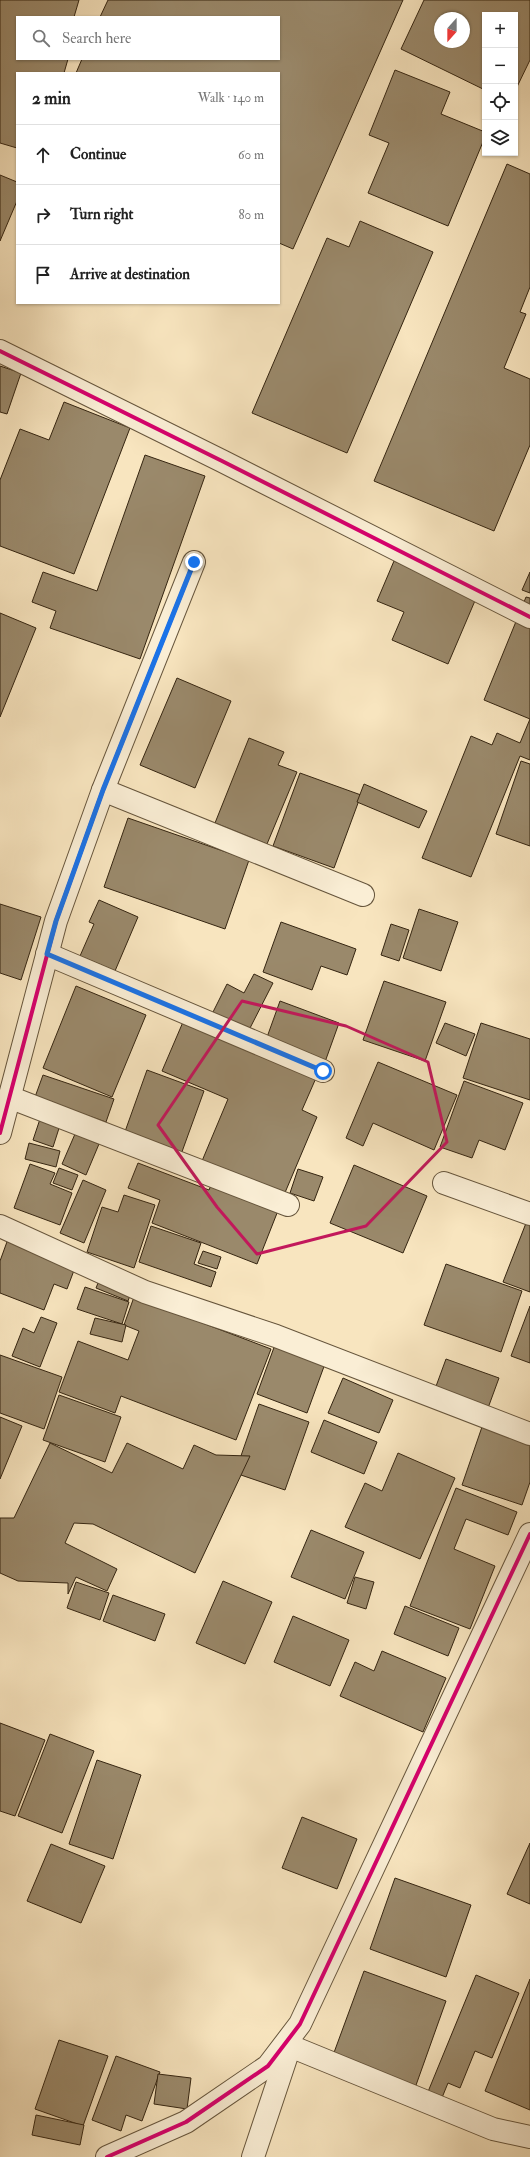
<!DOCTYPE html>
<html lang="en">
<head>
<meta charset="utf-8">
<style>
  :root { --surface:#fff; --page:#f6f6f6; --text:#222; --muted:#767676; --line:#e0e0e0 }
  body { margin:0; font-family:"IM FELL Double Pica",serif; background:var(--page); color:var(--text) }
  .controls { position:absolute; right:12px; top:12px; display:grid; overflow:hidden; border-radius:0px; box-shadow:0 1px 3px #0004 }
  .controls button { width:36px; height:36px; display:grid; place-items:center; padding:0; border:0; border-bottom:1px solid var(--line); background:var(--surface); color:var(--text); font:20px sans-serif }
  .compass { position:absolute; left:434px; top:12px; width:36px; height:36px; border-radius:50%; background:var(--surface); box-shadow:0 1px 3px #0004; rotate:201deg }
  .stop { position:absolute; width:12px; height:12px; margin:-9px; border:3px solid #1a73e8; border-radius:50%; background:#fff }
  .stop.end { background:#1a73e8; border-color:#fff; box-shadow:0 1px 4px #0008 }
  .list { margin:0; padding:0; list-style:none }
  h2 { display:flex; justify-content:space-between; align-items:center; height:52px; margin:0; padding:0 16px; font-size:17px }
  h2 small { font-size:13px; font-weight:400; color:var(--muted) }
  .list li { display:grid; grid-template-columns:26px 1fr auto; gap:12px; align-items:center; box-sizing:border-box; height:60px; padding:0 16px; border-top:1px solid var(--line) }
  .list b { display:block; font-size:15px; white-space:nowrap }
  .list em { font-size:13px; font-style:normal; color:var(--muted) }
  .icon { flex:none; width:22px; height:22px; fill:none; stroke:currentColor; stroke-width:2; stroke-linecap:round; stroke-linejoin:round }
  .map { position:relative; flex:none; width:530px; height:2157px; overflow:hidden }
  .search { position:absolute; background:var(--surface); box-shadow:0 1px 3px #0004; left:16px; top:16px; width:264px; height:44px; display:flex; align-items:center; gap:10px; box-sizing:border-box; padding:0 14px; border-radius:0px; color:var(--muted); font-size:15px }
  .panel { position:absolute; background:var(--surface); box-shadow:0 1px 3px #0004; left:16px; top:72px; width:264px; height:232px; border-radius:0px }
  .map>svg:first-child { display:block }
  .building { fill:#9a896b; stroke:#352511; fill-rule:evenodd }
  .lines { fill:none; stroke-linecap:round; stroke-linejoin:round }
  .street-casing { stroke:#66553c; stroke-width:24 }
  .street { stroke:#faeed5; stroke-width:22 }
  .cycleway-casing { stroke:#faeed5; stroke-width:6 }
  .cycleway { stroke:#d6006c; stroke-width:4 }
  .route { stroke:#1a73e8; stroke-width:5 }
  .marked { fill:none; stroke:#c2185b; stroke-width:3; stroke-linejoin:round }
</style>
</head>
<body>
<div class="map">
<svg width="530" height="2157" viewBox="0 0 530 2157">
  <rect width="100%" height="100%" fill="#f8e5bf"/>
  <filter id="stains"><feTurbulence type="fractalNoise" baseFrequency=".005" numOctaves="4"/><feColorMatrix values="0 0 0 0 .2 0 0 0 0 .09 0 0 0 0 .02 0 0 0 .5 -.17"/></filter>
  <radialGradient id="worn" r=".72"><stop offset=".6" stop-color="#630" stop-opacity="0"/><stop offset="1" stop-color="#630" stop-opacity=".3"/></radialGradient>
  <g class="building">
    <path d="M0 0H79L74 17H17V59H68L64 73H17V148L0 143Z"/>
    <path d="M108 0H403L293 249 279 243V73H76L82 59H279V17H100Z"/>
    <path d="M424 0H530V60L515 91V15H485V90L401 49ZM440 18H464V42H440Z"/>
    <path d="M395 70 450 92 441 114 485 132V137L448 226 368 193 389 143 369 135Z"/>
    <path d="M507 164 530 174V287L520 312 526 314 504 368 530 379V445L494 531 374 481Z"/>
    <path d="M0 175 17 182V201L0 241Z"/>
    <path d="M360 221 433 252 347 453 252 413 327 238 349 247Z"/>
    <path d="M0 366 21 373 7 414 0 412Z"/>
    <path d="M64 402 130 428 74 574 0 546V480L20 429 49 440Z"/>
    <path d="M145 455 205 476 140 659 50 628 56 611 32 602 43 572 97 591Z"/>
    <path d="M394 561 477 596 448 664 392 640 404 612 377 601Z"/>
    <path d="M530 572V593L522 590Z"/>
    <path d="M526 597 530 598V760L520 756 471 877 422 858 471 736 492 745 497 733 520 743 530 719 484 700Z"/>
    <path d="M0 613 36 628 0 717Z"/>
    <path d="M177 678 231 701 195 788 140 765Z"/>
    <path d="M249 738 284 752 278 765 297 772 267 844 215 823Z"/>
    <path d="M521 761 530 764V846L496 834Z"/>
    <path d="M300 773 361 795 334 868 273 846Z"/>
    <path d="M364 784 427 811 419 828 357 802Z"/>
    <path d="M128 818 249 860 225 929 104 887Z"/>
    <path d="M99 900 138 917 115 971 80 956 94 924 89 922Z"/>
    <path d="M0 904 41 917 21 980 0 973Z"/>
    <path d="M419 909 458 922 441 971 403 958Z"/>
    <path d="M281 922 356 949 347 975 321 966 312 990 263 972Z"/>
    <path d="M391 924 409 930 399 961 381 955Z"/>
    <path d="M254 974 273 983 248 1032 212 1014 227 984 244 993Z"/>
    <path d="M384 981 446 1002 425 1061 363 1040Z"/>
    <path d="M76 986 146 1015 112 1097 43 1068Z"/>
    <path d="M280 1001 339 1023 325 1062 266 1040Z"/>
    <path d="M183 1022 316 1078 302 1110 317 1117 284 1195 202 1161 228 1099 162 1071Z"/>
    <path d="M445 1023 475 1034 466 1056 436 1043Z"/>
    <path d="M481 1023 530 1039V1100L463 1078Z"/>
    <path d="M378 1062 457 1095 434 1150 373 1123 363 1146 346 1138Z"/>
    <path d="M147 1070 204 1091 179 1160 122 1140Z"/>
    <path d="M43 1075 114 1099 106 1122 35 1097Z"/>
    <path d="M464 1081 523 1103 505 1150 479 1140 472 1158 440 1147Z"/>
    <path d="M41 1116 61 1122 53 1147 33 1140Z"/>
    <path d="M75 1134 99 1144 86 1175 62 1164Z"/>
    <path d="M29 1143 60 1151 56 1167 25 1159Z"/>
    <path d="M138 1163 209 1190 214 1178 281 1203 257 1264 152 1223 160 1200 128 1188Z"/>
    <path d="M30 1164 55 1173 50 1184 72 1193 60 1225 14 1208Z"/>
    <path d="M354 1165 427 1196 403 1253 330 1223Z"/>
    <path d="M59 1168 78 1175 72 1190 53 1183Z"/>
    <path d="M298 1169 323 1177 314 1201 290 1193Z"/>
    <path d="M83 1180 106 1190 84 1243 60 1233Z"/>
    <path d="M124 1195 155 1205 134 1268 87 1252 102 1207 118 1212Z"/>
    <path d="M528 1218 530 1219V1292L503 1282Z"/>
    <path d="M151 1226 201 1243 194 1264 216 1272 211 1287 139 1262Z"/>
    <path d="M8 1239 76 1265 67 1289 54 1284 44 1310 0 1293V1261Z"/>
    <path d="M203 1251 221 1257 217 1269 198 1263Z"/>
    <path d="M446 1264 522 1291 501 1352 424 1325Z"/>
    <path d="M100 1278 132 1290 128 1301 96 1288Z"/>
    <path d="M85 1287 129 1302 122 1324 77 1309Z"/>
    <path d="M134 1297 271 1349 236 1440 121 1396 115 1413 59 1392 78 1341 128 1360 139 1331 124 1325Z"/>
    <path d="M530 1306V1363L511 1356Z"/>
    <path d="M41 1317 57 1323 40 1367 12 1356 23 1328 34 1333Z"/>
    <path d="M95 1318 126 1325 122 1342 90 1334Z"/>
    <path d="M276 1342 326 1361 307 1413 257 1394Z"/>
    <path d="M0 1355 62 1377 44 1429 0 1413Z"/>
    <path d="M446 1359 499 1378 488 1408 435 1389Z"/>
    <path d="M343 1378 393 1400 379 1433 328 1413Z"/>
    <path d="M59 1395 121 1417 105 1462 43 1440Z"/>
    <path d="M259 1404 309 1422 285 1490 235 1473Z"/>
    <path d="M0 1417 22 1426 0 1479Z"/>
    <path d="M324 1420 377 1442 364 1474 311 1452Z"/>
    <path d="M483 1424 530 1441V1482L522 1505 462 1485Z"/>
    <path d="M50 1443 112 1473 127 1443 183 1469 194 1445 216 1455 250 1456 195 1573 93 1524 74 1523 65 1543 117 1569 107 1591 76 1577 68 1594V1583L18 1581 0 1573V1518H14Z"/>
    <path d="M398 1453 455 1478 420 1559 345 1527 365 1483 382 1491Z"/>
    <path d="M456 1488 517 1512 508 1535 466 1519 454 1549 495 1566 470 1629 410 1606Z"/>
    <path d="M311 1530 364 1552 345 1599 291 1577Z"/>
    <path d="M355 1577 374 1582 366 1609 347 1603Z"/>
    <path d="M223 1581 272 1602 245 1664 196 1643Z"/>
    <path d="M76 1582 109 1593 100 1620 67 1608Z"/>
    <path d="M113 1595 165 1614 155 1641 103 1621Z"/>
    <path d="M405 1606 459 1628 448 1656 394 1634Z"/>
    <path d="M293 1616 349 1640 330 1686 274 1662Z"/>
    <path d="M382 1651 446 1678 423 1732 340 1696 355 1662 374 1671Z"/>
    <path d="M0 1723 45 1740 15 1816 0 1811Z"/>
    <path d="M50 1734 94 1751 62 1833 18 1816Z"/>
    <path d="M97 1760 141 1775 113 1859 69 1844Z"/>
    <path d="M302 1817 357 1839 337 1889 282 1868Z"/>
    <path d="M530 1843V1904L507 1894Z"/>
    <path d="M51 1844 105 1866 81 1923 27 1901Z"/>
    <path d="M395 1878 471 1905 446 1977 370 1949Z"/>
    <path d="M364 1971 446 2001 415 2088 332 2058Z"/>
    <path d="M476 1975 519 1993 492 2058 475 2051 460 2088 448 2083 439 2105 425 2099Z"/>
    <path d="M530 1979V2110L485 2091Z"/>
    <path d="M59 2040 108 2056 83 2126 35 2109Z"/>
    <path d="M116 2056 160 2072 142 2121 126 2115 121 2131 92 2120Z"/>
    <path d="M158 2074 191 2078 187 2109 154 2104Z"/>
    <path d="M36 2115 84 2125 80 2145 32 2135Z"/>
  </g>
  <g class="lines">
    <defs>
      <g id="street">
        <path d="M0 351 222 461 530 617"/>
        <path d="M103 790 363 895"/>
        <path d="M47 954 323 1071"/>
        <path d="M9 1097 288 1205"/>
        <path d="M0 1133 56 921 103 790 194 562"/>
        <path d="M444 1183 530 1214"/>
        <path d="M0 1226 145 1292 276 1336 530 1434"/>
        <path d="M290 2046 493 2129 530 2137"/>
        <path d="M107 2157 186 2122 268 2066 300 2024 530 1534"/>
        <path d="M253 2157 290 2046"/>
      </g>
    </defs>
    <use href="#street" class="street-casing"/>
    <use href="#street" class="street"/>
    <defs>
      <g id="cycleway">
        <path d="M0 351 222 461 530 617"/>
        <path d="M0 1133 56 921 103 790 194 562"/>
        <path d="M107 2157 186 2122 268 2066 300 2024 530 1534"/>
      </g>
    </defs>
    <use href="#cycleway" class="cycleway-casing"/>
    <use href="#cycleway" class="cycleway"/>
  </g>
  <g class="lines">
    <path class="route" d="M194 562 103 790 56 921 47 954 323 1071"/>
  </g>
  <path class="marked" d="M242 1001 346 1026 428 1062 447 1142 366 1226 257 1254 217 1207 158 1125Z"/>
  <rect width="100%" height="100%" filter="url(#stains)"/>
  <rect width="100%" height="100%" fill="url(#worn)"/>
</svg>
<div class="controls">
<button>+</button>
<button>−</button>
<button><svg class="icon" aria-label="locate" viewBox="0 0 24 24"><circle cx="12" cy="12" r="6"/><path d="M12 2v4M12 18v4M2 12h4M18 12h4"/></svg></button>
<button><svg class="icon" aria-label="layers" viewBox="0 0 24 24"><path d="M12 4l9 5-9 5-9-5zM3 14l9 5 9-5"/></svg></button>
</div>
<svg class="compass" viewBox="-18 -18 36 36"><path d="M0-13l5 13h-10z" fill="#e53935"/><path d="M0 13l5-13h-10z" fill="#767676"/></svg>
<div class="stop" style="left:323px;top:1071px"></div>
<div class="stop end" style="left:194px;top:562px"></div>
<div class="search"><svg class="icon" aria-label="search" viewBox="0 0 24 24"><circle cx="10" cy="10" r="6"/><path d="M15 15l6 6"/></svg>Search here</div>
<section class="panel">
<h2>2 min<small>Walk · 140 m</small></h2>
<ul class="list">
<li><svg class="icon" aria-label="ahead" viewBox="0 0 24 24"><path d="M12 20V5M6 11l6-6 6 6"/></svg><div><b>Continue</b></div><em>60 m</em></li>
<li><svg class="icon" aria-label="right" viewBox="0 0 24 24"><path d="M7 20v-9h11M14 6l5 5-5 5"/></svg><div><b>Turn right</b></div><em>80 m</em></li>
<li><svg class="icon" aria-label="arrive" viewBox="0 0 24 24"><path d="M6 21V4h12l-3 4 3 4H6"/></svg><div><b>Arrive at destination</b></div></li>
</ul>
</section>
</div>
</body>
</html>
